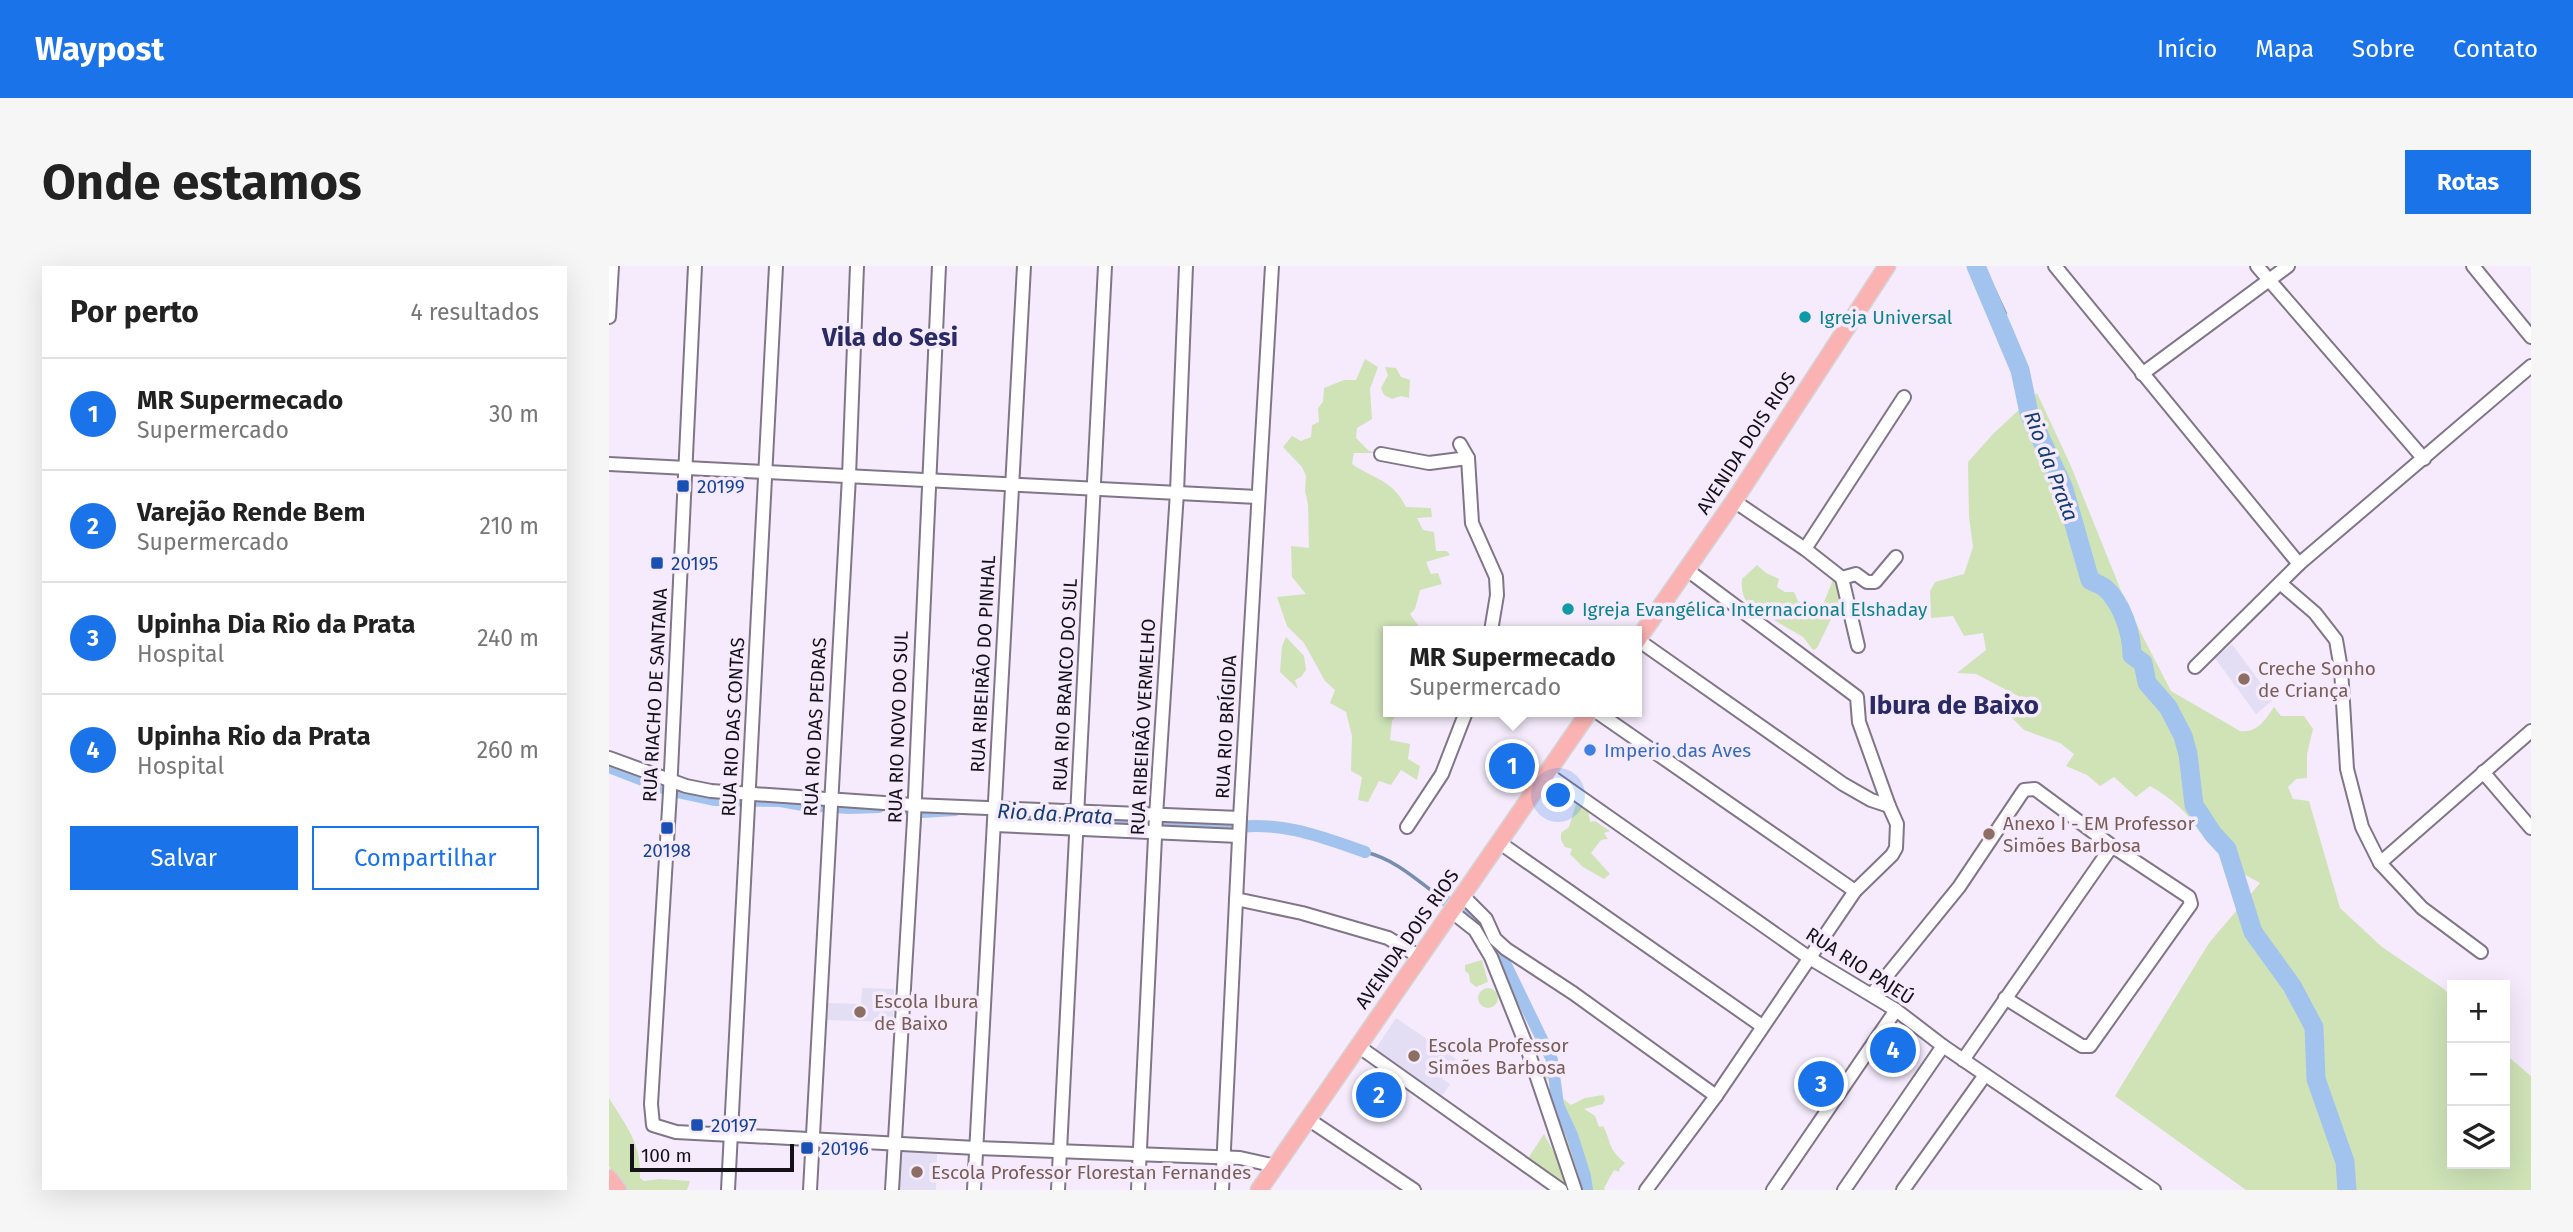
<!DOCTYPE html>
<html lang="pt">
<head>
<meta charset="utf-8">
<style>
  :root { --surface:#fff; --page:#f6f6f6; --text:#222; --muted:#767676; --line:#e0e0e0; --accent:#1a73e8 }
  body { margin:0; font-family:"Fira Sans",sans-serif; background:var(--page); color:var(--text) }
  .controls { position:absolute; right:21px; bottom:21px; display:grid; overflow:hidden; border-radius:0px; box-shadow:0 7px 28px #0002 }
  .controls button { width:63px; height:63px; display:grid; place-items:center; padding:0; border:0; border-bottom:2px solid var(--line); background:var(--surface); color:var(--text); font:35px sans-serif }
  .scale { position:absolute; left:21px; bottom:18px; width:164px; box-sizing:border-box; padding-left:7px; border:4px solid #151118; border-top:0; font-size:19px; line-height:24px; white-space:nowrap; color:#151118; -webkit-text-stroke:5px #f5ebfc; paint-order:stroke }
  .you { position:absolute; left:950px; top:530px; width:24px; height:24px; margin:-18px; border:5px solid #fff; border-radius:50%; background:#1a73e8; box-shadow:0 0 0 10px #1a73e833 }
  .badge { display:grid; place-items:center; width:46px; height:46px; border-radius:50%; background:var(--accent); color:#fff; font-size:23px; font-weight:700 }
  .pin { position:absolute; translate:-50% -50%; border:4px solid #fff; box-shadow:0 2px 7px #0006 }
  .popup { position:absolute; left:774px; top:360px; width:259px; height:91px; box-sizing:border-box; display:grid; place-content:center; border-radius:0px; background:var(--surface); filter:drop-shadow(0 2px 5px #0005); font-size:23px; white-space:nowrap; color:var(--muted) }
  .popup b { font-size:26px; color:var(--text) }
  .popup::after { content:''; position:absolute; left:50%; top:100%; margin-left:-14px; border:14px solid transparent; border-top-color:var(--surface) }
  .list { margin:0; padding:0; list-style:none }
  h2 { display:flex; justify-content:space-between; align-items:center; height:91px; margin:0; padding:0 28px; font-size:30px }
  h2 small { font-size:23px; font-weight:400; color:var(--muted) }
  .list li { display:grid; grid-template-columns:46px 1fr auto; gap:21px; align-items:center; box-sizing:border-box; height:112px; padding:0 28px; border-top:2px solid var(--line) }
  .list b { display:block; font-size:26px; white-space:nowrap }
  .list p { margin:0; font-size:23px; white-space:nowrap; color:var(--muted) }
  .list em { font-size:23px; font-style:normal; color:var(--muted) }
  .actions { display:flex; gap:14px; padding:21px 28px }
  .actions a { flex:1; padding:16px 0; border:2px solid var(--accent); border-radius:0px; text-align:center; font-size:24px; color:var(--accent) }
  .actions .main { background:var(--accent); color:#fff }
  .icon { flex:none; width:38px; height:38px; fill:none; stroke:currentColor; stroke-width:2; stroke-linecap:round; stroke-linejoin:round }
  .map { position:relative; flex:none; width:1922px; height:924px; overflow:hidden; border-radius:0px }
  header { display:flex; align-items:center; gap:42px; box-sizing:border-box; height:98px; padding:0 35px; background:var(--accent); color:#fff }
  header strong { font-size:33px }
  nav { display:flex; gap:38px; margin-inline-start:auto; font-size:24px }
  .intro { display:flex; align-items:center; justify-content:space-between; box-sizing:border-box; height:168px; padding:0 42px }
  h1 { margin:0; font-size:49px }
  .button { padding:18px 32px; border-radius:0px; background:var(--accent); color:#fff; font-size:24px; font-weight:700 }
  main { display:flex; gap:42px; padding:0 42px }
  aside { flex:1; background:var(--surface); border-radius:0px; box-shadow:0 7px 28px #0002 }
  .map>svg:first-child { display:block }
  .education { fill:#e3def4 }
  .green { fill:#cfe3b7 }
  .water { fill:#a3c3ef; stroke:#788eae; stroke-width:2 }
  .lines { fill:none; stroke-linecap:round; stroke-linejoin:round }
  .stream { stroke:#788eae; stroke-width:3.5 }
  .canal { stroke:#a3c3ef; stroke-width:12 }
  .river { stroke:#a3c3ef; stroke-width:19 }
  .minor-casing { stroke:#817588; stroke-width:16 }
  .major-casing { stroke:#d5d4d5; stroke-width:19 }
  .minor { stroke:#fff; stroke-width:12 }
  .major { stroke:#fab3b2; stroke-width:16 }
  .culture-dot { fill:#0f9aa8; stroke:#f5ebfc; stroke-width:2.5 }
  .transit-dot { fill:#1a4fb4; stroke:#f5ebfc; stroke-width:2.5 }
  .education-dot { fill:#8d6e63; stroke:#f5ebfc; stroke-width:2.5 }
  .shop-dot { fill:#3f7fe0; stroke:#f5ebfc; stroke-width:2.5 }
  .labels { text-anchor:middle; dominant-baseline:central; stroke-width:7; stroke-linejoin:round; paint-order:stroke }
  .culture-label { font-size:19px; fill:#0d838f; stroke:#f5ebfc; text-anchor:start }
  .street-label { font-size:19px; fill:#151118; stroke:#f5ebfc }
  .transit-label { font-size:19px; fill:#164399; stroke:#f5ebfc; text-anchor:start }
  .education-label { font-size:19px; fill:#785e54; stroke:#f5ebfc; text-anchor:start }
  .shop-label { font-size:19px; fill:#366cbe; stroke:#f5ebfc; text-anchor:start }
  .water-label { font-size:21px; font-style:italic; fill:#143d72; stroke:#f5ebfc }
  .district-label { font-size:26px; font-weight:bold; fill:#2a2a64; stroke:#f5ebfc }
</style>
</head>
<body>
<header>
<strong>Waypost</strong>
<nav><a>Início</a><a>Mapa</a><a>Sobre</a><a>Contato</a></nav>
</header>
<div class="intro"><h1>Onde estamos</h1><a class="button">Rotas</a></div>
<main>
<aside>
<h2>Por perto<small>4 resultados</small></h2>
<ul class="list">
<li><span class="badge">1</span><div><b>MR Supermecado</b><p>Supermercado</p></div><em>30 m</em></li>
<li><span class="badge">2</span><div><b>Varejão Rende Bem</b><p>Supermercado</p></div><em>210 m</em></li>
<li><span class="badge">3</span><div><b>Upinha Dia Rio da Prata</b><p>Hospital</p></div><em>240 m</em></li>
<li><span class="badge">4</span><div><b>Upinha Rio da Prata</b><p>Hospital</p></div><em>260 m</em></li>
</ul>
<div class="actions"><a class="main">Salvar</a><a>Compartilhar</a></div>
</aside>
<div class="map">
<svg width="1922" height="924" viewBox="0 0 1922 924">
  <rect width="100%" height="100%" fill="#f5ebfc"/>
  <g class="education">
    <path d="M1623 378 1664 434 1647 448 1606 392Z"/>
    <path d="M253 722 285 723 284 756 218 754 219 737 252 738Z"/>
    <path d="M787 752 847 793 833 813 841 818 831 833 764 787Z"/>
    <path d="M290 884 328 888 327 924H289Z"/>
  </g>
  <g class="green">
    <path d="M756 93 769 101 761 123 763 153 748 162 747 172 760 185 769 187H745L743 198C765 213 784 214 797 241L822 242 823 251 808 252 814 264 825 266 827 285H838L841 289 817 296 822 308 829 307 833 318 811 324 806 343 801 348 813 365H779V446H789L783 455 781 474 801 478 799 493 811 500 808 514 792 504 782 519 770 515 759 536 749 534 753 511 742 505 743 470 737 446 721 437 726 424 716 415 695 377 678 360 668 331 697 328 683 311 682 280 700 282 699 238 696 225 697 210 693 201 674 181 683 170 692 175 702 171 703 159 710 156 709 142 714 136 715 122 735 114H747Z"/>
    <path d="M776 101 787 102 792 111 801 114 800 132 792 130 783 133 775 129 772 122 779 109Z"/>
    <path d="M1428 127 1461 198 1519 342 1562 425 1631 465C1649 467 1656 454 1665 441L1672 450H1695L1704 463 1698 488V512L1687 513 1679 521 1684 533 1700 535 1731 642 1773 681 1835 723 1843 732V898H1896V788L1922 810V924H1637L1506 830 1600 677 1651 617 1631 606 1628 586 1608 562 1591 567C1579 546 1562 532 1541 520L1527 531 1505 511 1491 520 1478 509 1457 500 1465 488 1451 477 1415 464 1399 448 1411 431 1367 408 1348 407 1377 384 1374 367 1355 370 1344 350 1322 352 1321 325 1326 316 1355 308 1364 281 1360 251 1359 196 1384 168Z"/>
    <path d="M1148 299 1157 307 1170 313 1168 321 1176 326H1185L1189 335 1197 340 1202 337 1213 341 1224 314 1232 319 1235 334 1223 351 1208 382 1204 384 1194 371 1141 340C1134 332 1132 324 1133 313Z"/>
    <path d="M677 371 695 390 697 404 692 411 686 414 689 423 671 406 673 380Z"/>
    <path d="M967 538 979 543 981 556 986 555 1001 565 995 567 999 573 992 574 982 587 1001 608 995 613 974 601 961 588 963 583 956 581 952 574V567L960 561Z"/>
    <path d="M873 694 879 716 867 721 861 716 860 708 856 705V699Z"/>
    <circle cx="879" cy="732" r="10"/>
    <path d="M941 800 944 810 937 814 940 822 951 820 953 832 962 839 976 832 994 829 996 833 994 838 975 843 986 850 990 861 994 860C1003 877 998 882 1016 897L1010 903 1011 906 1005 904 995 922 996 924H970L943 847 945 839 941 840 930 804Z"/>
    <path d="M0 832C17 860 33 878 31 912L35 915 51 913 81 915 78 924H14L0 900Z"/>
    <path d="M935 868 960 914 958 919 918 894Z"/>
  </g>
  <path class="water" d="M1363 0H1375L1397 47 1386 53Z"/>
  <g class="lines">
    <path class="stream" d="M756 586C786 593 808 614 832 632"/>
    <g class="canal">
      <path d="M0 501 59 524 105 534 171 535 194 539 240 542 270 541"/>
      <path d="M295 542 313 546 346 544"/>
      <path d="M382 546 412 551 432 546"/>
      <path d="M460 550 621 562C669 554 711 570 756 586"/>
      <path d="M832 632 837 635"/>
      <path d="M853 646 880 664 943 794 949 839 963 869 976 910 978 924"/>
    </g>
    <path class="river" d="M1367 0 1411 104 1420 147 1455 223 1481 314C1486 317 1492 319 1496 322 1513 337 1523 368 1523 389L1534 397 1538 417 1559 441 1574 470 1579 488 1585 539 1604 568 1618 583 1644 666 1683 720 1705 761 1707 813 1736 896 1738 924"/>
    <defs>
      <g id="minor">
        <path d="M86 0 61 526 42 838 44 859 67 866 367 882 631 892 667 900"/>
        <path d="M1446 0 1690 298"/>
        <path d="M1648 0 1815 193"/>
        <path d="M1864 0 1922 71"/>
        <path d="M0 51 3 0"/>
        <path d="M1533 108 1679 0"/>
        <path d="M851 178 859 192 863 257 887 311 888 329 882 365"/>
        <path d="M772 188 820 197 859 192"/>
        <path d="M0 198 648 231"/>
        <path d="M1125 235 1196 283 1233 312"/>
        <path d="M1196 283 1295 131"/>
        <path d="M1233 312 1249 380"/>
        <path d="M1233 312 1247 308 1258 316H1266L1287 291"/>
        <path d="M1671 317 1706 347 1727 374 1732 403 1738 503 1753 561 1771 597 1813 642 1872 686"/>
        <path d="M1029 374 1234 518 1262 534 1280 540"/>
        <path d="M1586 401 1690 298 1922 100"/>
        <path d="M988 446 1246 625"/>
        <path d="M0 492 77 520 102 525 304 539 631 552"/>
        <path d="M1874 506 1922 562"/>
        <path d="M937 507 1199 691 1287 744 1334 780 1545 924"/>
        <path d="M386 559 630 570"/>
        <path d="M798 561 833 508 857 446"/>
        <path d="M891 577 1153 760"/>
        <path d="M1771 597 1922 465"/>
        <path d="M853 629 877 653 886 673 897 683 964 727 1107 830"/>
        <path d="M627 633 693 647 779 672 811 691"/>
        <path d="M842 645 866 664 882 691 916 776 966 924"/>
        <path d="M1263 728 1350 621 1415 524 1426 523 1503 580 1580 631 1582 638 1481 780H1473L1396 732"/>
        <path d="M749 780 952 924"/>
        <path d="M1354 794 1503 580"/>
        <path d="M699 853 805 924"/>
        <path d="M119 924 167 0"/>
        <path d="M201 924 240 210 248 0"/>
        <path d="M283 924 305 553 330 0"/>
        <path d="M365 924 415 0"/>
        <path d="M449 924 496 0"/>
        <path d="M529 924 547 550 568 226 577 0"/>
        <path d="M613 924 631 552 663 0"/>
        <path d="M1037 924 1107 830 1246 625 1283 589 1287 582 1288 558 1280 540 1250 456 1248 431 1077 303"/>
        <path d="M1164 924 1287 744"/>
        <path d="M1235 924 1334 780"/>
        <path d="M1294 924 1376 809"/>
      </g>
      <g id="major">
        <path d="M1027 376 1125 235 1278 0"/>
        <path d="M0 912 9 924"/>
        <path d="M650 924 980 446"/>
      </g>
    </defs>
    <use href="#minor" class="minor-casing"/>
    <use href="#major" class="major-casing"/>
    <use href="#minor" class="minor"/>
    <use href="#major" class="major"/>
  </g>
  <g class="culture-dot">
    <circle cx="1196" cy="51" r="7"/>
    <circle cx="959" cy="343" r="7"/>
  </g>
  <g class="transit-dot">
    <rect x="67" y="213" width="14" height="14" rx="3.5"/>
    <rect x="41" y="290" width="14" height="14" rx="3.5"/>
    <rect x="51" y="555" width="14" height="14" rx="3.5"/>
    <rect x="81" y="852" width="14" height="14" rx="3.5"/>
    <rect x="191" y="875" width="14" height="14" rx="3.5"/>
  </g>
  <g class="education-dot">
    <circle cx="1635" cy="413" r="7"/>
    <circle cx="1380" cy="568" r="7"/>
    <circle cx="251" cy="746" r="7"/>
    <circle cx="805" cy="790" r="7"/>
    <circle cx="308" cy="906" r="7"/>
  </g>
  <circle class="shop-dot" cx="981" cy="484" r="7"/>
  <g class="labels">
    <g class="culture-label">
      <text x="1210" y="51">Igreja Universal</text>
      <text x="973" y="343">Igreja Evangélica Internacional Elshaday</text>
    </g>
    <g class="street-label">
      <text transform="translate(1137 177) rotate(-57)">AVENIDA DOIS RIOS</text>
      <text transform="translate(374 398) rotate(-87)">RUA RIBEIRÃO DO PINHAL</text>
      <text transform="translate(456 419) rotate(-87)">RUA RIO BRANCO DO SUL</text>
      <text transform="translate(46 429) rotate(-87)">RUA RIACHO DE SANTANA</text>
      <text transform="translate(124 461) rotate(-87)">RUA RIO DAS CONTAS</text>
      <text transform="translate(206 461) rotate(-87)">RUA RIO DAS PEDRAS</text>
      <text transform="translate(289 461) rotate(-88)">RUA RIO NOVO DO SUL</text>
      <text transform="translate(534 461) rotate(-87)">RUA RIBEIRÃO VERMELHO</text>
      <text transform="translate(617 461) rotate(-87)">RUA RIO BRÍGIDA</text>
      <text transform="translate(798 673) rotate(-55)">AVENIDA DOIS RIOS</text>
      <text transform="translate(1251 700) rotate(33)">RUA RIO PAJEÚ</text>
    </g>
    <g class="transit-label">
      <text x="88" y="220">20199</text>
      <text x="62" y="297">20195</text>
      <text x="58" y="584" text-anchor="middle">20198</text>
      <text x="102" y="859">20197</text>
      <text x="212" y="882">20196</text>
    </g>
    <g class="education-label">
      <text x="1649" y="402">Creche Sonho<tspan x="1649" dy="22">de Criança</tspan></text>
      <text x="1394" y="557">Anexo I - EM Professor<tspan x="1394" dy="22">Simões Barbosa</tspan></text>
      <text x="265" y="735">Escola Ibura<tspan x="265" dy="22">de Baixo</tspan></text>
      <text x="819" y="779">Escola Professor<tspan x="819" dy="22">Simões Barbosa</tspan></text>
      <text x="322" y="906">Escola Professor Florestan Fernandes</text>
    </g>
    <g class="shop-label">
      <text x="995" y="484">Imperio das Aves</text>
    </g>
    <g class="water-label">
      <text transform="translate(1442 200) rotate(69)">Rio da Prata</text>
      <text transform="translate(446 548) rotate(3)">Rio da Prata</text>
    </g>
    <g class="district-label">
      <text x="281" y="71">Vila do Sesi</text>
      <text x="1345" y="439">Ibura de Baixo</text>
    </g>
  </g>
</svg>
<div class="controls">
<button>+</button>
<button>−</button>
<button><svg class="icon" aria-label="layers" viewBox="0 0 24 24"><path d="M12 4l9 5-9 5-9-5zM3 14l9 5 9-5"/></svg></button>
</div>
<div class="scale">100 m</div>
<div class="you"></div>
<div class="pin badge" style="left:903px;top:500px">1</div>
<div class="popup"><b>MR Supermecado</b>Supermercado</div>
<div class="pin badge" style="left:770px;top:829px">2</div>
<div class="pin badge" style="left:1212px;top:818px">3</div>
<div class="pin badge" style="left:1284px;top:784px">4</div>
</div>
</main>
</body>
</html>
